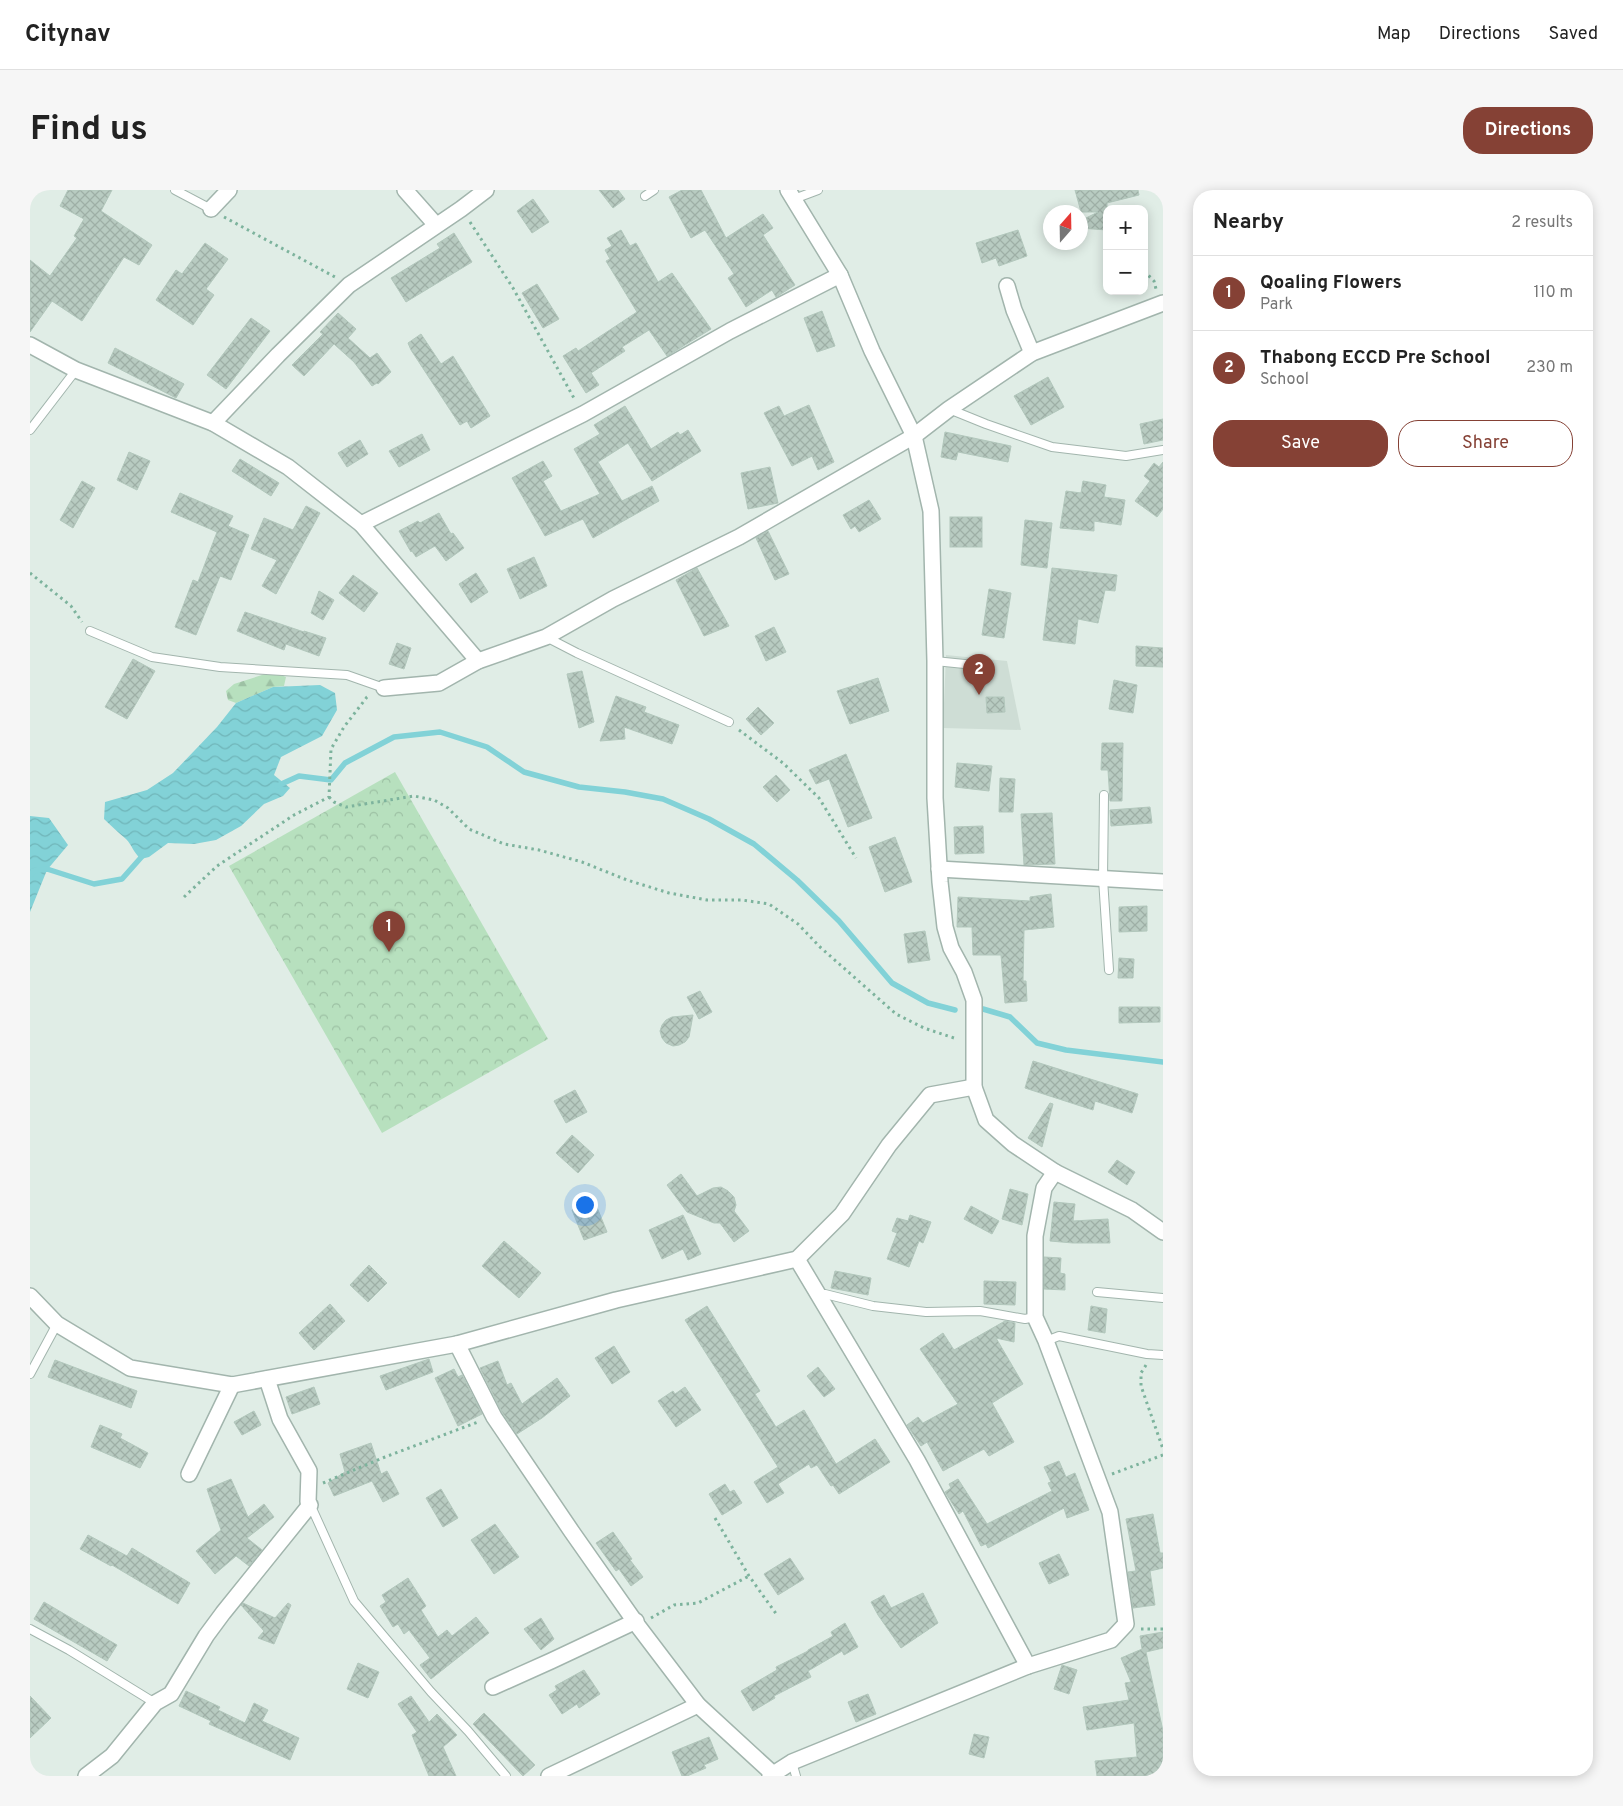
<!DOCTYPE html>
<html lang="en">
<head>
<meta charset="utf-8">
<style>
  :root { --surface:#fff; --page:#f6f6f6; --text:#222; --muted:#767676; --line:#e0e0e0; --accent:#854135 }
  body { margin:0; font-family:Overpass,sans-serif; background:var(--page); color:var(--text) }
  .controls { position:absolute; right:15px; top:15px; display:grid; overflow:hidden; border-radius:10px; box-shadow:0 2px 12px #0003 }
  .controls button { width:45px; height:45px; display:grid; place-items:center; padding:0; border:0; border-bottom:1px solid var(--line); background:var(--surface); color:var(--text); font:25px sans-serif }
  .compass { position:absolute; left:1013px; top:15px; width:45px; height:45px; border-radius:50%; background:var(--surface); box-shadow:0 2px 12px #0003; rotate:20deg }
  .you { position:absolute; left:554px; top:1014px; width:18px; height:18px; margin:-12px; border:4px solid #fff; border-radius:50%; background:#1a73e8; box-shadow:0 0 0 8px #1a73e833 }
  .badge { display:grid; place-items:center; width:32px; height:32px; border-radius:50%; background:var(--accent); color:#fff; font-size:16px; font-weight:700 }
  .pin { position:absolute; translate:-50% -41px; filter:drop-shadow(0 1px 2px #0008) }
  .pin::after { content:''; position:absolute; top:26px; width:18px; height:15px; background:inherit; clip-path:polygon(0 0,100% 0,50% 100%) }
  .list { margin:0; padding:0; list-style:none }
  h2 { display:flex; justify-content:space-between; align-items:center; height:65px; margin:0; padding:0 20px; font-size:21px }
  h2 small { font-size:16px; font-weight:400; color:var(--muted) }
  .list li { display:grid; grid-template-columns:32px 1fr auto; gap:15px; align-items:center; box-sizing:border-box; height:75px; padding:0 20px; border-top:1px solid var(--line) }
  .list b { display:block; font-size:19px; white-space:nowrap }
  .list p { margin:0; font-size:16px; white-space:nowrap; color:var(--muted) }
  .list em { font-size:16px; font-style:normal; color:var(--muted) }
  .actions { display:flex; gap:10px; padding:15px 20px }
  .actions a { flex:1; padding:11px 0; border:1px solid var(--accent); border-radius:20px; text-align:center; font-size:18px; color:var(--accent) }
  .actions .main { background:var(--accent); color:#fff }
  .map { position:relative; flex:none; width:1133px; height:1586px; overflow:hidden; border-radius:20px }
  header { display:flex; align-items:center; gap:30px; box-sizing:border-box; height:70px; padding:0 25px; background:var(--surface); border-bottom:1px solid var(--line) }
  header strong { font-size:24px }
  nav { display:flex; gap:28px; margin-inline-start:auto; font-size:18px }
  .intro { display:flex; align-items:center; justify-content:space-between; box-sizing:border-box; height:120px; padding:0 30px }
  h1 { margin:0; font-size:35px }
  .button { padding:12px 22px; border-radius:20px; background:var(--accent); color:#fff; font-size:18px; font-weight:700 }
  main { display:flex; gap:30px; padding:0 30px }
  aside { flex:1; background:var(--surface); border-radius:20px; box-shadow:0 2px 12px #0003 }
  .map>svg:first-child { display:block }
  .built { fill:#ceddd5 }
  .forest { fill:url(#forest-firs) }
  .park { fill:url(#park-crowns) }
  .water { fill:url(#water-waves) }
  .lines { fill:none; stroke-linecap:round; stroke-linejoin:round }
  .stream { stroke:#82d2d7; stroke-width:5.5 }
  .building { fill:url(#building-cross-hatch); stroke:#b2c7bc }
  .lane-casing { stroke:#a2b5ad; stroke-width:10 }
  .street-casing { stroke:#a2b5ad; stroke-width:18 }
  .path { stroke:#7db39d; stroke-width:3; stroke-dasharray:2.5 4; stroke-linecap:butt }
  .lane { stroke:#fff; stroke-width:8 }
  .street { stroke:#fff; stroke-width:15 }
</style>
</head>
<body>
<header>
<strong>Citynav</strong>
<nav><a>Map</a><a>Directions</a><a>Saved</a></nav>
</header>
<div class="intro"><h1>Find us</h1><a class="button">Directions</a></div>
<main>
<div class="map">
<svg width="1133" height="1586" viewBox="0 0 1133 1586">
  <defs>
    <pattern id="forest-firs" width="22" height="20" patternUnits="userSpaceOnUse" patternTransform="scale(1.25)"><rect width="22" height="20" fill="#b7e0be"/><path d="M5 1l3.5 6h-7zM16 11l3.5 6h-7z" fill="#9dc1a4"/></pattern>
    <pattern id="park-crowns" width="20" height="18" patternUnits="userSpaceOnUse" patternTransform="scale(1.25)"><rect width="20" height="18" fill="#b7e0be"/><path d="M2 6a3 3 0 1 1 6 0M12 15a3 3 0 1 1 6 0" fill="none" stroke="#9dc1a4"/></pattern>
    <pattern id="water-waves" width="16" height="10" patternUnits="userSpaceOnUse" patternTransform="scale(1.25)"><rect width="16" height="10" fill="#82d2d7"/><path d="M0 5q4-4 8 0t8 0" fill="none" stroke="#70b5b9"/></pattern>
    <pattern id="building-cross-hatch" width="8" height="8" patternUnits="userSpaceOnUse" patternTransform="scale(1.25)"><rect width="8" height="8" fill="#b8cbc1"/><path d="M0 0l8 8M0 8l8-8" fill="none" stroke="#9eafa6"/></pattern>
  </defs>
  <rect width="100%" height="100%" fill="#e0ede6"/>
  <path class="built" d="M916 465 977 471 991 540 913 538Z"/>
  <path class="forest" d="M235 484H248L256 487 254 496 243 497 206 513 198 510 196 501 204 494Z"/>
  <path class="park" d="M365 582 518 849 352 943 199 676Z"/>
  <g class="water">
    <path d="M290 495 305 503 307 520 292 546 251 567 244 585 260 598 253 606 234 614 211 636 186 650 164 654 138 653 119 667 111 669C103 662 102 655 96 649 88 642 81 636 74 629L75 612 117 600 143 583 187 537 206 513 243 497Z"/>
    <path d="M0 626 19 628 38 655 17 680 0 722Z"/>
  </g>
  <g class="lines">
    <g class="stream">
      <path d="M247 596 269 586 301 590 315 573 364 547 410 542 457 557 494 582 549 597 595 602 633 609 679 629 724 654 767 690 809 731 862 793 898 813 925 820"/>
      <path d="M0 686 3 681 17 679 64 694 92 689 115 663"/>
      <path d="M953 819 980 827 1007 853 1036 860 1133 872"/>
    </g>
  </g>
  <g class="building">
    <path d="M38 0H82L71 21 122 55 109 75 94 67 52 131 22 111 0 142V70L20 86 47 48 44 46 54 29 30 16Z"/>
    <path d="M569 0H588L595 9 583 18Z"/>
    <path d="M652 0H671L696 48 733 24 743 38 733 45 765 95 746 107 742 100 716 117 698 88 704 84 675 40 661 48 639 7Z"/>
    <path d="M1045 0H1108L1109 5 1077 13V40L1050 38V31L1068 22H1051Z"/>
    <path d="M503 9 519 32 502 43 487 21Z"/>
    <path d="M591 40 600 56 606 53 628 92 642 83 681 139 637 166 619 140 592 157 595 161 561 183 569 195 556 203 533 166 546 158 548 161 607 122 576 71 580 69 575 60 582 56 577 48Z"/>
    <path d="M988 40 997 66 969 76 966 68 952 73 946 53Z"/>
    <path d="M424 43 442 72 376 112 361 88 410 58 407 54Z"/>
    <path d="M175 53 198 69 176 99 184 105 163 135 126 110 146 80 152 84Z"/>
    <path d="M507 94 529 129 513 138 492 103Z"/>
    <path d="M792 121 805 156 787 162 774 128Z"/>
    <path d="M308 123 326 139 318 148 340 168 347 163 361 182 348 194 347 193 342 196 324 172 304 154 274 186 262 175 293 144 290 142Z"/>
    <path d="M221 128 240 141 196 199 177 185Z"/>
    <path d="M391 144 411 174 423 166 460 226 441 238 437 231 430 235 381 160 378 153Z"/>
    <path d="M85 158 154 194 146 208 78 173Z"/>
    <path d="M1018 187 1034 217 1001 235 984 206Z"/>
    <path d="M779 215 804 272 788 280 782 266 762 276 734 223 749 216 754 226Z"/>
    <path d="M595 216 621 259 648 242 650 245 658 240 671 261 622 291 598 253 568 272 592 311 622 296 629 311 563 348 553 329 515 346 482 288 513 271 522 286 513 291 531 321 570 304 544 259 570 244 564 235Z"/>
    <path d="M1133 229V250L1114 254 1110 234Z"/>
    <path d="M915 242 981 256 978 272 928 262 926 270 911 267Z"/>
    <path d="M392 244 400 260 369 277 359 261Z"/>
    <path d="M330 250 338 264 317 277 308 263Z"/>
    <path d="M99 262 120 271 107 300 87 290Z"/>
    <path d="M210 269 249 293 241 306 202 281Z"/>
    <path d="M1133 272V319L1127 327 1105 311 1120 291 1114 286 1124 273 1129 277Z"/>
    <path d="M740 277 748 313 718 319 711 283Z"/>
    <path d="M52 291 65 298 43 338 30 330Z"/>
    <path d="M1053 291 1076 295 1074 307 1095 310 1091 335 1064 331V341L1030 338 1036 301 1051 303Z"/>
    <path d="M150 303 203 326 198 336 219 345 201 390 190 386 166 445 145 437 163 390 168 392 187 342 141 322Z"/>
    <path d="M839 310 851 329 829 342 825 336 821 339 813 325Z"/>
    <path d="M276 316 290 323 246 404 232 396 247 370 221 359 234 328 263 340Z"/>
    <path d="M409 323 421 344 423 343 434 358 416 371 405 356 386 367 382 361 381 362 369 341 388 331 390 333Z"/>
    <rect x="920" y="327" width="32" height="30"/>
    <path d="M995 330 1022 333 1017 378 991 375Z"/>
    <path d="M738 341 759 384 745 390 726 348Z"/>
    <path d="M504 367 517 396 490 409 477 379Z"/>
    <path d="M667 378 699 436 674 446 646 390Z"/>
    <path d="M1022 378 1087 385 1085 401 1075 400 1068 433 1048 429 1045 454 1013 450Z"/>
    <path d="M446 383 458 402 441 413 429 394Z"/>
    <path d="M323 385 348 403 334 422 309 403Z"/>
    <path d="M959 399 981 403 974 448 952 445Z"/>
    <path d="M289 401 304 410 293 430 281 423Z"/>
    <path d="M215 422 274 442V441L296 448 289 466 256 454 254 460 207 441Z"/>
    <path d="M744 437 756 462 736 471 725 446Z"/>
    <path d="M367 453 381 458 374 479 359 474Z"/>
    <path d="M1106 456 1133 458V477L1106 476Z"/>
    <path d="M103 469 125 481 97 529 75 517Z"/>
    <path d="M552 481 564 532 549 538 537 484Z"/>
    <path d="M848 488 859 521 820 534 807 501Z"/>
    <path d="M1084 490 1107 495 1103 523 1079 519Z"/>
    <path d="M586 506 616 517 614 522 649 535 642 554 594 537 595 549 570 551Z"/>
    <path d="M956 507H974L975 522 957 523Z"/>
    <path d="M728 517 744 533 731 545 716 529Z"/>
    <path d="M1072 553H1093L1092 611H1080L1078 580H1071Z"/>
    <path d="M816 564 842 628 818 637 799 589 786 594 779 580Z"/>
    <path d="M927 573 962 576 959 601 925 597Z"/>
    <path d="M746 585 760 600 747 612 733 597Z"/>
    <path d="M970 588 985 589 983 622H969Z"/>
    <path d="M1120 617 1122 633 1081 636 1080 620Z"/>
    <path d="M1022 623 1025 674 994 675 991 624Z"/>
    <path d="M953 636 954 663 925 664 924 637Z"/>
    <path d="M865 647 882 692 855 702 839 657Z"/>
    <path d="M1021 704 1024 737 994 740 993 791H996L997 811 975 813 971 765H943L942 737H927L928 707 1000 711V707Z"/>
    <path d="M1117 716V741L1089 742V717Z"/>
    <path d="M895 741 900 770 878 773 874 744Z"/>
    <path d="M1089 768 1104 769 1103 788H1088Z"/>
    <path d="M670 801 682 822 669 829 657 807Z"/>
    <path d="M1089 817H1130V832L1089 833Z"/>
    <path d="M663 825 659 847 655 852 649 855 643 856 636 853 632 848 630 841 632 835 636 830 642 827Z"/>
    <path d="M1003 871 1108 904 1102 923 1065 911 1063 920 995 898Z"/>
    <path d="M545 900 557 922 536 933 524 911Z"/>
    <path d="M1020 913 1023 914 1012 957 998 948Z"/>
    <path d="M542 945 564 965 548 983 526 963Z"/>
    <path d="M1087 970 1105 982 1097 995 1078 982Z"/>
    <path d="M651 984 667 1006 683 998 691 997 698 1001 704 1007 706 1015 704 1021 719 1041 704 1052 690 1033H684L657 1022 637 995Z"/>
    <path d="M980 999 998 1004 992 1035 972 1029Z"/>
    <path d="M564 1010 577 1042 554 1050 542 1020Z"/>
    <path d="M1024 1012 1045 1014 1043 1031 1078 1029 1080 1053H1043L1020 1051Z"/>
    <path d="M941 1016 969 1031 962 1044 934 1029Z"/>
    <path d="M653 1025 671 1064 658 1070 653 1059 632 1069 619 1040Z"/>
    <path d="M880 1025 901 1032 893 1053 889 1051 879 1077 857 1069 867 1043 862 1041 867 1028 878 1031Z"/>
    <path d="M474 1051 511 1083 489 1108 452 1076Z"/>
    <path d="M1014 1067 1031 1068 1030 1083 1035 1084V1100L1014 1099Z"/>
    <path d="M339 1075 357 1093 338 1112 320 1095Z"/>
    <path d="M805 1081 841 1088 838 1105 801 1098Z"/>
    <path d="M954 1091 986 1092 985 1115 954 1114Z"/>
    <path d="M300 1114 315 1131 284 1160 269 1143Z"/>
    <path d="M677 1116 730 1201 725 1204 746 1237 774 1220 806 1274 845 1249 860 1272 809 1304 803 1295 801 1296 787 1275 781 1278 779 1274 748 1294 754 1303 737 1313 724 1292 748 1277 655 1130Z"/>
    <path d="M1061 1116 1077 1119 1075 1143 1058 1140Z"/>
    <path d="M975 1131 985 1133 984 1152 966 1148 993 1194 962 1213 984 1252 959 1266 954 1259 913 1281 897 1252 891 1256 877 1235 888 1227 893 1233 928 1214 890 1159 913 1143 924 1160Z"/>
    <path d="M584 1156 600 1182 582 1194 565 1168Z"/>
    <path d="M399 1169 403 1182 356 1200 350 1186Z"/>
    <path d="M25 1170 107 1201 101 1218 18 1187Z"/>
    <path d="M468 1171 477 1195 481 1193 492 1214 527 1188 540 1206 512 1228 487 1244 472 1222 450 1178Z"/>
    <path d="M788 1177 805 1199 794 1207 777 1186Z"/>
    <path d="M424 1179 428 1187 432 1185 452 1224 428 1236 405 1188Z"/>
    <path d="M284 1197 290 1214 262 1224 256 1207Z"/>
    <path d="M655 1197 671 1220 646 1237 628 1211 643 1201 645 1204Z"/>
    <path d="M224 1221 231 1235 212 1245 204 1232Z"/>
    <path d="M70 1235 92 1244 90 1248 118 1263 110 1278 61 1257Z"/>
    <path d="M341 1253 351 1284 357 1281 369 1304 353 1312 342 1291 304 1306 298 1293 315 1282 310 1264Z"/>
    <path d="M1029 1271 1036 1287 1045 1283 1059 1320 1037 1328 1034 1318 958 1358 956 1354 951 1356 933 1321 929 1324 915 1302 921 1298 919 1294 928 1289 957 1334 1022 1301 1018 1293 1021 1292 1014 1277Z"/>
    <path d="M201 1289 218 1327 234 1314 244 1327 217 1348 232 1360 219 1376 206 1366 185 1384 166 1361 191 1340 177 1299Z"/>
    <path d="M695 1294 700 1302 704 1300 712 1313 692 1325 679 1304Z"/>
    <path d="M411 1299 428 1328 413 1337 396 1308Z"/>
    <path d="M1123 1324 1130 1363H1133V1378L1120 1381 1125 1415 1103 1418 1098 1382 1106 1381 1096 1329Z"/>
    <path d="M465 1334 489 1367 464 1384 441 1350Z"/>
    <path d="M583 1342 602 1369 600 1370 613 1387 601 1396 589 1379 586 1381 566 1353Z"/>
    <path d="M58 1345 97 1366 102 1358 160 1393 148 1414 82 1375 81 1376 50 1359Z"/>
    <path d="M1029 1364 1039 1385 1019 1394 1009 1373Z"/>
    <path d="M760 1368 774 1389 748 1405 734 1384Z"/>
    <path d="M378 1388 396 1416 391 1420 408 1447 417 1440 422 1446 446 1427 459 1443 401 1489 390 1475 400 1468 379 1440 374 1444 368 1434 363 1437 350 1416 356 1412 352 1405Z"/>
    <path d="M893 1403 908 1433 871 1458 848 1425 841 1412 854 1405 861 1418Z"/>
    <path d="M14 1412 87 1455 77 1471 4 1429Z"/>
    <path d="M213 1413 245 1428 258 1413 261 1415 244 1454 228 1448 234 1441 211 1415Z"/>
    <path d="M511 1428 524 1449 511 1460 494 1439Z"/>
    <path d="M815 1433 828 1457 814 1465 812 1461 778 1481 781 1487 744 1506 745 1508 723 1521 711 1501 747 1480 746 1477 778 1461V1460L803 1446 801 1442Z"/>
    <path d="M1133 1442V1458L1116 1462 1133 1541V1586H1067L1065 1571 1107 1567 1104 1533 1057 1540 1053 1517 1099 1510 1095 1493 1101 1492 1091 1468 1112 1459 1110 1446Z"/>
    <path d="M328 1473 349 1482 338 1508 317 1499Z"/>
    <path d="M1032 1475 1047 1480 1039 1504 1024 1499Z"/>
    <path d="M554 1480 570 1504 549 1518 547 1514 532 1524 519 1505 527 1500 525 1496Z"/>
    <path d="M156 1501 190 1517 188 1520 215 1533 224 1513 238 1520 232 1531 269 1548 260 1570 179 1534 181 1531 149 1516Z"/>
    <path d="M838 1504 846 1524 826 1532 818 1512Z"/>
    <path d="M0 1506 21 1528 0 1548Z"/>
    <path d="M381 1506 399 1532 407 1524 427 1545 413 1557 426 1586H399L382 1545 387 1542 368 1514Z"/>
    <path d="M454 1523 505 1575 493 1586 443 1534Z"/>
    <path d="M944 1544 959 1547 954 1568 939 1564Z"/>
    <path d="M679 1547 688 1569 674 1575 676 1578 657 1586H652L642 1562Z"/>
  </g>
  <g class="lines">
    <defs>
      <g id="lane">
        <path d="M145 0 181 19"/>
        <path d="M615 6 624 0"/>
        <path d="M764 9 788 0"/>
        <path d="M919 219 956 234 1022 257 1096 266 1133 260"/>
        <path d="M0 240 46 180"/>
        <path d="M60 441 122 467 190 477 317 485 354 498"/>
        <path d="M516 447 547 463 699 532"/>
        <path d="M905 471 954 476"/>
        <path d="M1074 605 1073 689 1079 780"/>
        <path d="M1067 1102 1133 1108"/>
        <path d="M793 1111 795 1104 843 1116 896 1122 950 1121 995 1129 1005 1127"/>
        <path d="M1016 1151 1029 1146 1117 1164 1133 1165"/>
        <path d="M0 1184 27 1134"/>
        <path d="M280 1314 324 1411 401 1502 438 1541 476 1586"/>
        <path d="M0 1439 39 1460 125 1513"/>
        <path d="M762 1572 766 1586"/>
      </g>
      <g id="street">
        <path d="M375 0 406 35"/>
        <path d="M758 0 810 85 842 161 884 246 901 321 905 471V608L910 692 915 737 921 758 934 782 944 810V897L956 930 983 954 1025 982 1102 1020 1133 1042"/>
        <path d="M181 19 199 0"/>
        <path d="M977 96 984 120 1002 163"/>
        <path d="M0 155 46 180 183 233 258 277 331 334 448 471"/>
        <path d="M183 233 248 165 319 95 431 19 456 0"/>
        <path d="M331 334 553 224 700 141 810 85"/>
        <path d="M354 498 409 493 448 471 516 447 583 409 709 347 884 246 919 219 1002 163 1133 113"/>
        <path d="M909 679 1133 692"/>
        <path d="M767 1069 887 1270 998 1476"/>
        <path d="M0 1106 27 1134 100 1178 202 1195 427 1154 586 1110 767 1069 812 1024 859 955 900 905 944 897"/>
        <path d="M427 1154 464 1227 542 1342 608 1436 668 1515 742 1583"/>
        <path d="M237 1189 250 1229 279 1281 278 1312"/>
        <path d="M159 1284 202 1195"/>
        <path d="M463 1497 521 1471 606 1431"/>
        <path d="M56 1586 82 1566 125 1513 141 1504 176 1446 193 1423 280 1315"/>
        <path d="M519 1586 668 1515"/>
        <path d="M740 1586 762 1572 998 1476 1081 1450 1096 1434 1080 1322 1016 1151 1005 1127V1046L1014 998 1025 982"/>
      </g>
    </defs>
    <use href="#lane" class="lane-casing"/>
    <use href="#street" class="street-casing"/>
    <g class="path">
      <path d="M194 27 305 87"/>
      <path d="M440 32 483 98 545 210"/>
      <path d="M1114 81 1124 91 1126 99"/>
      <path d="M0 383 41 416 52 432"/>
      <path d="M709 540 753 573 789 608 826 668"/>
      <path d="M299 607 304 612 316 617 384 606 404 610 418 618 439 639 474 654 509 660 552 672 597 690 639 703 677 710H712L739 714 768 734 790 757 866 824 894 838 927 849"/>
      <path d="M154 707 187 676 264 625 299 607 301 559 314 537 337 507 340 505"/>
      <path d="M1116 1175 1111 1183V1196L1133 1259"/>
      <path d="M1082 1284 1133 1265"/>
      <path d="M293 1293 355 1267 448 1232"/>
      <path d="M685 1328 719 1386 747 1425"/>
      <path d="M621 1428 644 1415 668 1413 719 1386"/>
      <path d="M1111 1439H1133"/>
    </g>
    <use href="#lane" class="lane"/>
    <use href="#street" class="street"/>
  </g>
</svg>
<div class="controls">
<button>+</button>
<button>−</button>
</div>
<svg class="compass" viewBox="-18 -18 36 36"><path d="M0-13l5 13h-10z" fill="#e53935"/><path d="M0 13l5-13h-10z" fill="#767676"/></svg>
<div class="you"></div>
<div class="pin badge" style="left:359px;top:762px">1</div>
<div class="pin badge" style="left:949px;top:505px">2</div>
</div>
<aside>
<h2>Nearby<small>2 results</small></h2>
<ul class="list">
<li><span class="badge">1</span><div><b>Qoaling Flowers</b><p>Park</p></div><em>110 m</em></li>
<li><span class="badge">2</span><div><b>Thabong ECCD Pre School</b><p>School</p></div><em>230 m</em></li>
</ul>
<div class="actions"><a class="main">Save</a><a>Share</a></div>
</aside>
</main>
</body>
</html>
